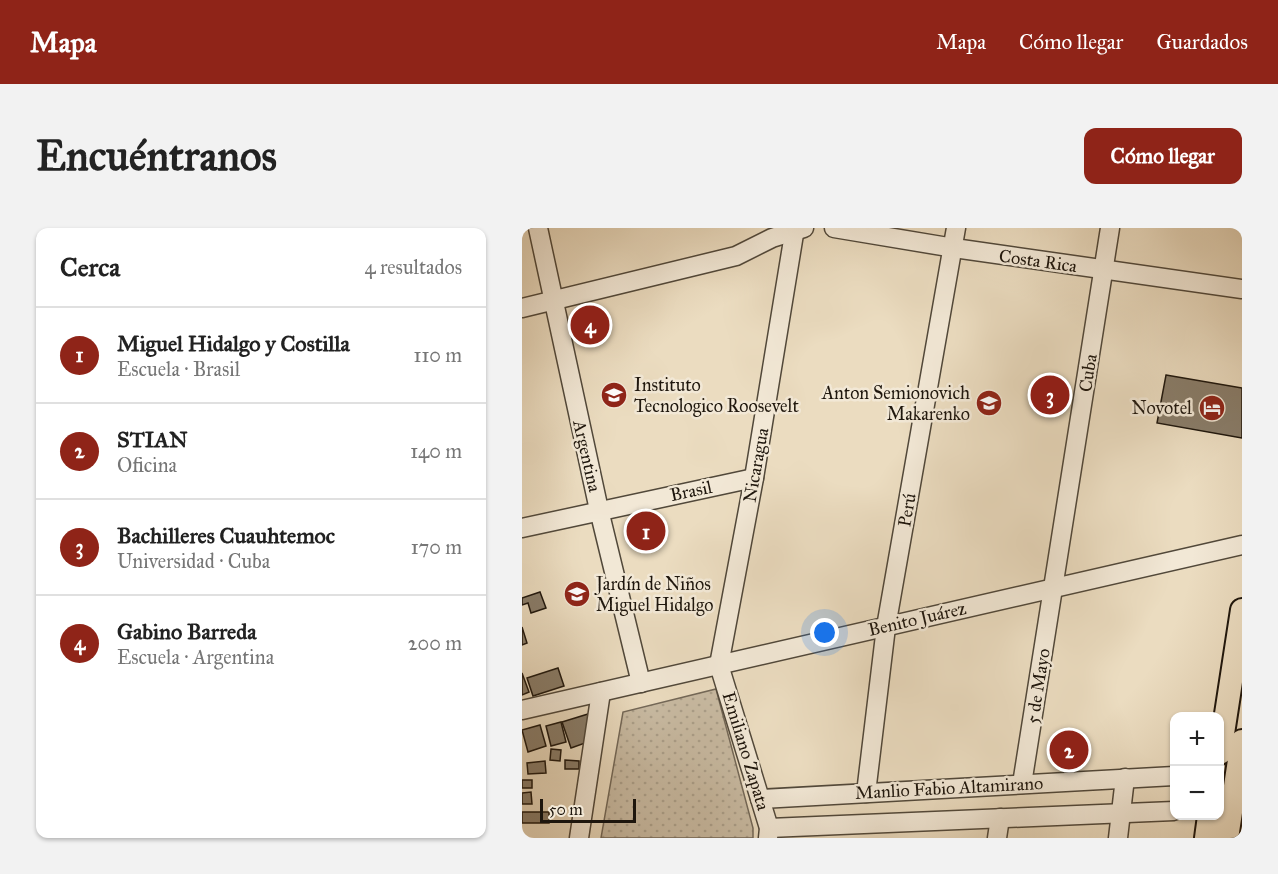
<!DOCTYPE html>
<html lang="es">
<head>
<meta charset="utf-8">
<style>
  :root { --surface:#fff; --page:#f2f2f2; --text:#222; --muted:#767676; --line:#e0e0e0; --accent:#8f2418 }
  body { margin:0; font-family:"IM FELL Great Primer",serif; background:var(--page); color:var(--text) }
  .controls { position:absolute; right:18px; bottom:18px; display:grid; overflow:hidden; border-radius:12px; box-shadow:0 2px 4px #0004 }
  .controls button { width:54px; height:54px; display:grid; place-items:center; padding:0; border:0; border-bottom:2px solid var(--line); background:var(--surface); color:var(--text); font:30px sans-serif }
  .scale { position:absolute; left:18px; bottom:15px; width:96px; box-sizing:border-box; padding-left:6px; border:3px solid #1e160d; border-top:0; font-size:16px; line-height:21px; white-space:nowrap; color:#1e160d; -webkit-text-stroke:4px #f2e8d6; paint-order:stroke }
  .you { position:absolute; left:303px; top:405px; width:21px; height:21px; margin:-15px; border:4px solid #fff; border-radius:50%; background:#1a73e8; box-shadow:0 0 0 9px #1a73e833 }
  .badge { display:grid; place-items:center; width:39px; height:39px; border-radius:50%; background:var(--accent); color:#fff; font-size:20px; font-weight:700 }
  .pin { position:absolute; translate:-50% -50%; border:3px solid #fff; box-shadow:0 2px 6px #0006 }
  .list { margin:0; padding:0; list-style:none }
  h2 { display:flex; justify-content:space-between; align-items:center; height:78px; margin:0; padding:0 24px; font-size:26px }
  h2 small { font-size:20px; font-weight:400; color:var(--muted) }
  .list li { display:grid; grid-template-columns:39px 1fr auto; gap:18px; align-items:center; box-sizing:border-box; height:96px; padding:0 24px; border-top:2px solid var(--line) }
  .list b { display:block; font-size:22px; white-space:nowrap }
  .list p { margin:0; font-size:20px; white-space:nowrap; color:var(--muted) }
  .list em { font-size:20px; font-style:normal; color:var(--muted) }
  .map { position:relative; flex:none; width:720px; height:610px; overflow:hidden; border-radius:12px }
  header { display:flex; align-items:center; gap:36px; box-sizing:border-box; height:84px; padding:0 30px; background:var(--accent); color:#fff }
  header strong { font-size:28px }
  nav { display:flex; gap:33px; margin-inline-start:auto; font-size:21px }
  .intro { display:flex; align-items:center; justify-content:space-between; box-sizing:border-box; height:144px; padding:0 36px }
  h1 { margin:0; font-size:42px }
  .button { padding:15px 27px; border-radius:12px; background:var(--accent); color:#fff; font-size:21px; font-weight:700 }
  main { display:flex; gap:36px; padding:0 36px }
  aside { flex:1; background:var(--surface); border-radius:12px; box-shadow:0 2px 4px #0004 }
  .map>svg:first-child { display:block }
  .park { fill:url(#park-dots); stroke:#736858; stroke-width:1.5 }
  .building { fill:#897d6a; stroke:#1e160d; stroke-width:1.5 }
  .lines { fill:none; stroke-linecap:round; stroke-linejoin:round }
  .minor-casing { stroke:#51483a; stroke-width:21 }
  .major-casing { stroke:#1e160d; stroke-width:26 }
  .minor { stroke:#f2e8d6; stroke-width:18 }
  .major { stroke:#ebdcc0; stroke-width:22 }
  .labels { text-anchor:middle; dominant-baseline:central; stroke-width:5; stroke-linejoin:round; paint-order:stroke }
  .street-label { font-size:18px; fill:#1e160d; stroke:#f2e8d6 }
  .poi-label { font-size:18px; fill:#1e160d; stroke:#f2e8d6; text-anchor:start }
</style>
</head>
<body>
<header>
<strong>Mapa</strong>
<nav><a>Mapa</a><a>Cómo llegar</a><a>Guardados</a></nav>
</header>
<div class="intro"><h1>Encuéntranos</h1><a class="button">Cómo llegar</a></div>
<main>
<aside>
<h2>Cerca<small>4 resultados</small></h2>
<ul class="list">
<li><span class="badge">1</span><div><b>Miguel Hidalgo y Costilla</b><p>Escuela · Brasil</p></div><em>110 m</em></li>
<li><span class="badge">2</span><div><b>STIAN</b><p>Oficina</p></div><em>140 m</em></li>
<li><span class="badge">3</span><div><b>Bachilleres Cuauhtemoc</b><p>Universidad · Cuba</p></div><em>170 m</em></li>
<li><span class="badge">4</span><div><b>Gabino Barreda</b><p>Escuela · Argentina</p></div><em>200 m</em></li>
</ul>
</aside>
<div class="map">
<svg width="720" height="610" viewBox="0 0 720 610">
  <defs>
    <pattern id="park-dots" width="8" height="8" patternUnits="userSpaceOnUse" patternTransform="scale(1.5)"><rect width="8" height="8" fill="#c8baa2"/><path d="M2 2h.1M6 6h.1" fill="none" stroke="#ab9f8a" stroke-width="1.8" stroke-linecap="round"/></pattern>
  </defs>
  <rect width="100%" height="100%" fill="#ebdcc0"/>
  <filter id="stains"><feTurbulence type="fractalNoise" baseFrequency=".00333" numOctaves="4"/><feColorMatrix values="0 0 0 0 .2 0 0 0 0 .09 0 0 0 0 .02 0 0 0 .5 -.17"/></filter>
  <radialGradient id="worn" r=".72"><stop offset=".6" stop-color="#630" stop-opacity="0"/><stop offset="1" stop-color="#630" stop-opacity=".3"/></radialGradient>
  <path class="park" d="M194 461 231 600V610H79L101 484Z"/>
  <g class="building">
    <path d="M644 147 720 160V210L635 195Z"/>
    <path d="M18 364 24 380 9 385 6 375 0 377V370Z"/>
    <path d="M0 399 5 415 0 417Z"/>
    <path d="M36 440 42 458 11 468 5 450Z"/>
    <path d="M0 445 7 464 0 467Z"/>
    <path d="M66 486 70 500 66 514 49 520 40 494Z"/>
    <path d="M39 494 44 514 29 518 24 498Z"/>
    <path d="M18 497 24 518 6 524 0 502Z"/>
    <path d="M29 521 39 522 38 533 28 532Z"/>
    <path d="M43 532 57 533V541H43Z"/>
    <path d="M23 533 24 545 6 546 5 535Z"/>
    <rect x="0" y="552" width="10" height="8"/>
    <path d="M9 564 10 576H0V565Z"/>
    <rect x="0" y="584" width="27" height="11"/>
  </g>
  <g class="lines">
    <defs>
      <g id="minor">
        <path d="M16 0 77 282 119 455"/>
        <path d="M312 0 432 20 720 61"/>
        <path d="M0 80 214 28 250 10 282 0"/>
        <path d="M0 300 232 250"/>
        <path d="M0 482 720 317"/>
        <path d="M500 556 588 0"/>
        <path d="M344 565 364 399 434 0"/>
        <path d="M238 571 652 548"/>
        <path d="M247 600 652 583"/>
        <path d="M57 610 79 464"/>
        <path d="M246 610 247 600 197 437 232 250 273 0"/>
        <path d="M475 610 478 590"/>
        <path d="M596 610 603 550"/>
      </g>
      <g id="major">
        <path d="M698 525 720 382"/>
        <path d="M684 610 687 588"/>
        <path d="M705 610 720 513"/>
      </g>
    </defs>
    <use href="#minor" class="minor-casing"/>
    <use href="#major" class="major-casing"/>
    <use href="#minor" class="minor"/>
    <use href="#major" class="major"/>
  </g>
  <defs>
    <symbol id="university-disc" viewBox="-11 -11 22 22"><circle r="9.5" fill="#8f2418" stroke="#f2e8d6"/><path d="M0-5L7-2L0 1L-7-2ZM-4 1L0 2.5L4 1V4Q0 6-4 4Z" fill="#fff"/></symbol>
    <symbol id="hotel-disc" viewBox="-11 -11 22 22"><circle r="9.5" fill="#8f2418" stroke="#f2e8d6"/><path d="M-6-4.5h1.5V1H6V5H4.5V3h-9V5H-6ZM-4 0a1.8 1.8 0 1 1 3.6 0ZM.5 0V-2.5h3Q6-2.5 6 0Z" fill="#fff"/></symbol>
    <symbol id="school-disc" viewBox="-11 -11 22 22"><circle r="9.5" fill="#8f2418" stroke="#f2e8d6"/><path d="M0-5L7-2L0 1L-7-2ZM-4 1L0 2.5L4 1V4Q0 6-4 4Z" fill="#fff"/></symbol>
  </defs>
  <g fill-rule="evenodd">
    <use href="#university-disc" x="77" y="152" width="30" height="30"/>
    <use href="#university-disc" x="452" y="160" width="30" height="30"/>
    <use href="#hotel-disc" x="675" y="165" width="30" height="30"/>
    <use href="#school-disc" x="40" y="351" width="30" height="30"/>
  </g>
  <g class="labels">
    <g class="street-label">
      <text transform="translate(516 33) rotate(8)">Costa Rica</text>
      <text transform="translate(566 145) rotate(-81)">Cuba</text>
      <text transform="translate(65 228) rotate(77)">Argentina</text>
      <text transform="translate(234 237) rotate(-80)">Nicaragua</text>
      <text transform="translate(169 263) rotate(-12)">Brasil</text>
      <text transform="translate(385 282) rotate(-80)">Perú</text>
      <text transform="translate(395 391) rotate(-13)">Benito Juárez</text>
      <text transform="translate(516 458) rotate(-81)">5 de Mayo</text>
      <text transform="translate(224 523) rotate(73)">Emiliano Zapata</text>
      <text transform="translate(427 560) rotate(-3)">Manlio Fabio Altamirano</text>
    </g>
    <g class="poi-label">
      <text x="112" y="157">Instituto<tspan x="112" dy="21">Tecnologico Roosevelt</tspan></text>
      <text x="448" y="165" text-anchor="end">Anton Semionovich<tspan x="448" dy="21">Makarenko</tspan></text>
      <text x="670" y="180" text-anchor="end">Novotel</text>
      <text x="74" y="356">Jardín de Niños<tspan x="74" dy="21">Miguel Hidalgo</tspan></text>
    </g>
  </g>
  <rect width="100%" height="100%" filter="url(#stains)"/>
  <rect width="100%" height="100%" fill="url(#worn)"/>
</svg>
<div class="controls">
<button>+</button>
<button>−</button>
</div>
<div class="scale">50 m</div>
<div class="you"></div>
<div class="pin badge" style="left:124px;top:303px">1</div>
<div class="pin badge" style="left:547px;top:522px">2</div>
<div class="pin badge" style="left:528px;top:167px">3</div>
<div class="pin badge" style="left:68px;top:97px">4</div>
</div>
</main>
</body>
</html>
